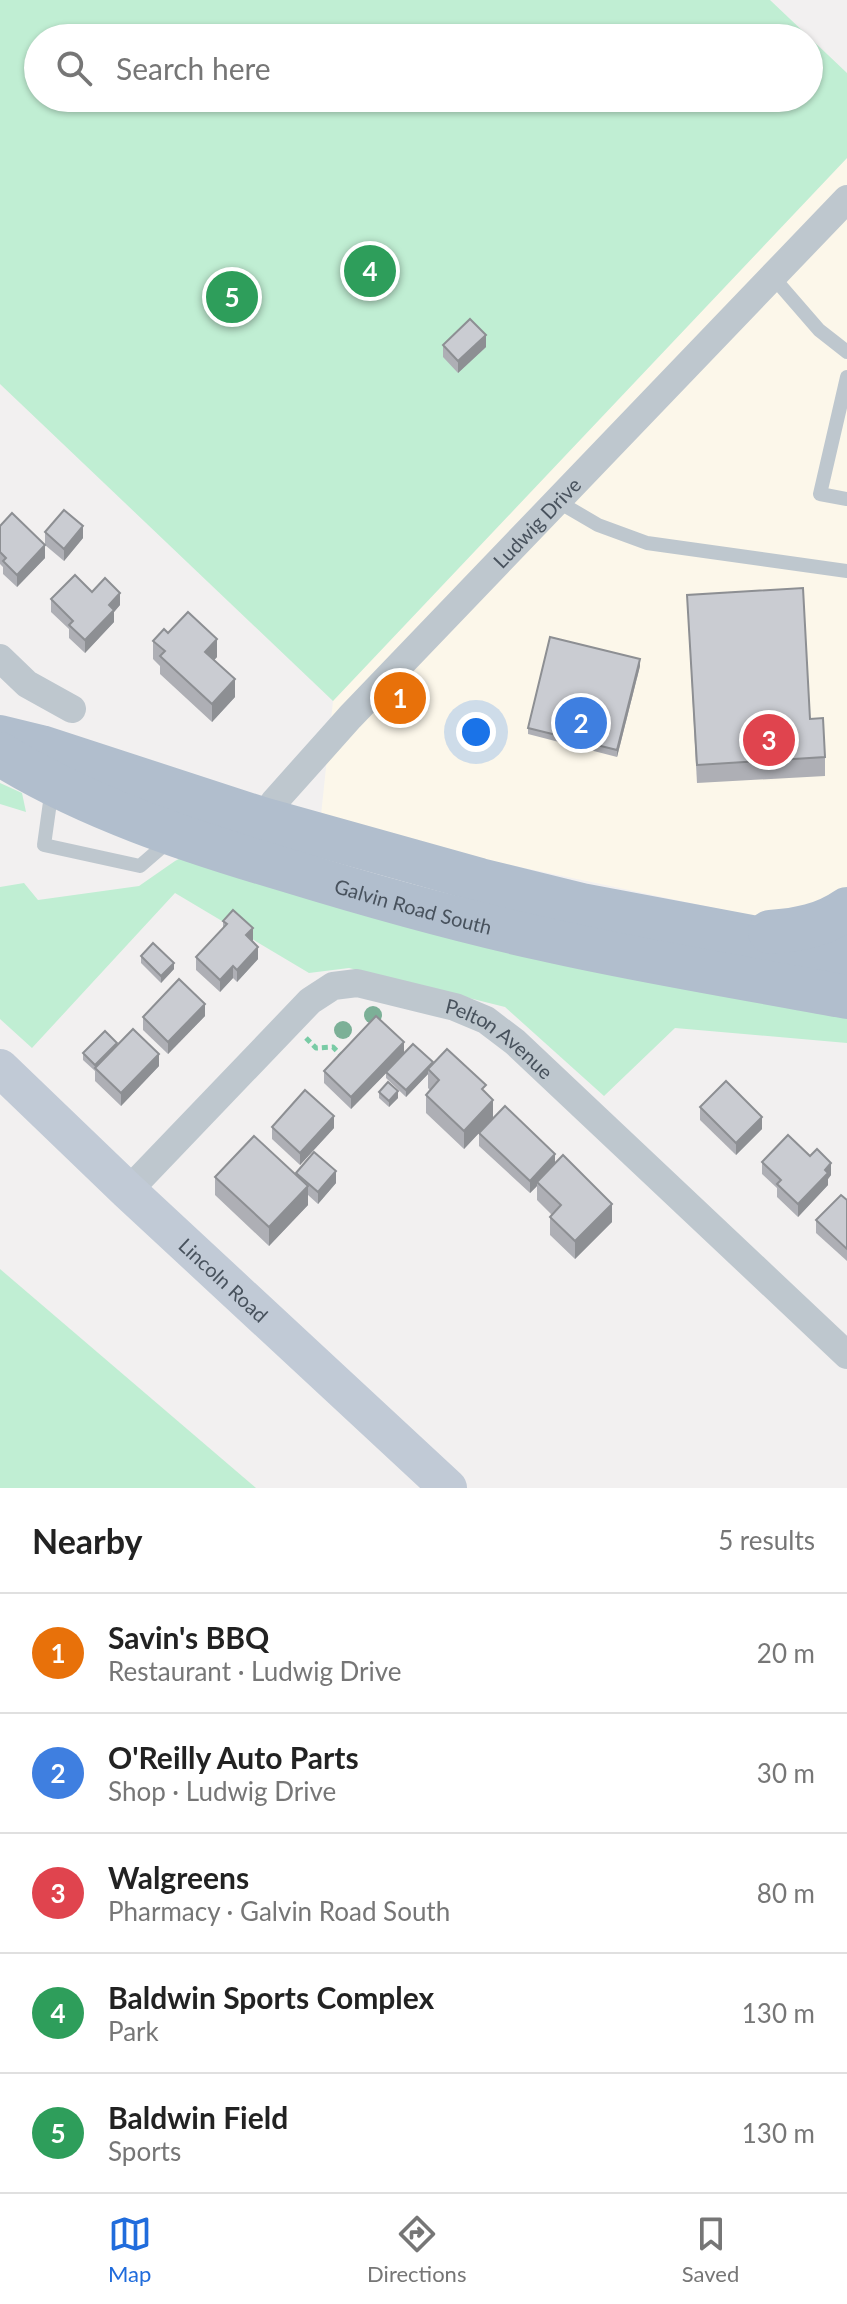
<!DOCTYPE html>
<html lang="en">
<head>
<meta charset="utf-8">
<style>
  :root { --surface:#fff; --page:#f6f6f6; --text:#222; --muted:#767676; --line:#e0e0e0; --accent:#206cdc }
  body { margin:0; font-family:Lato,sans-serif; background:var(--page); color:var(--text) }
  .you { position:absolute; left:476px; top:732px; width:28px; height:28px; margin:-20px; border:6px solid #fff; border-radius:50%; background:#1a73e8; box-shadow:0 0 0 12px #1a73e833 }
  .badge { display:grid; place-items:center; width:52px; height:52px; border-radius:50%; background:var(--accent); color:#fff; font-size:26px; font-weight:700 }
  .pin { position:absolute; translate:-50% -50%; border:4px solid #fff; box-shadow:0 2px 8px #0006 }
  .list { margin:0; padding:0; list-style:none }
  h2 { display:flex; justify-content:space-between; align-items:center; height:104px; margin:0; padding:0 32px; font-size:34px }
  h2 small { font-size:26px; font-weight:400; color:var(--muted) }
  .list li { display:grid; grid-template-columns:52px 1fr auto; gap:24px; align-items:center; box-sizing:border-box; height:120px; padding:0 32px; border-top:2px solid var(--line) }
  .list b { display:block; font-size:30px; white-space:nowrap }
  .list p { margin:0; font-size:26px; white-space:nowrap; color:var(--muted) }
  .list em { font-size:26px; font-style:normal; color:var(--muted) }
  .icon { flex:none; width:44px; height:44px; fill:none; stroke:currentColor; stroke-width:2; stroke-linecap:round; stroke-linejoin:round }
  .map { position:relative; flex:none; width:847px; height:1488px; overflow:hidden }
  .search { position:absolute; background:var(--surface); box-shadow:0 2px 6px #0004; left:24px; right:24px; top:24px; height:88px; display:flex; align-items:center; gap:20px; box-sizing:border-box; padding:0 28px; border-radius:44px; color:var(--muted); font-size:30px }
  .sheet { height:704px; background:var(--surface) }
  nav { display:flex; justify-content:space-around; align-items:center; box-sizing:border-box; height:112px; border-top:2px solid var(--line); background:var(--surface); font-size:22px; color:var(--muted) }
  nav a { display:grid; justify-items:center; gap:4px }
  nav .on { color:var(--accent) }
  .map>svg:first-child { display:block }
  .commercial { fill:#fcf7ea }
  .green { fill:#c0eed3; fill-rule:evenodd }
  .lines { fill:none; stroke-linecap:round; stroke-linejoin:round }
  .path { stroke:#79cba5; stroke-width:5; stroke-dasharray:6 4; stroke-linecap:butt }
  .lane { stroke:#bec7ce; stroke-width:14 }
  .street { stroke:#bec7ce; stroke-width:28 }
  .secondary { stroke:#c1cad6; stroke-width:38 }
  .primary { stroke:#b1becd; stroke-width:44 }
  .tree { fill:#7cb097 }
  .wall { fill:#aeafb5 }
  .shaded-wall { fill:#8d8f93 }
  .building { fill:#caccd2; stroke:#8d8f93; stroke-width:2 }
  .labels { text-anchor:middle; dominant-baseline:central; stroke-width:6; stroke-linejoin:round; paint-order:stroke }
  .street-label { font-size:20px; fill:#48525d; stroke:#fff }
</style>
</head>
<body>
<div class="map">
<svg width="847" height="1488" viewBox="0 0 847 1488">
  <rect width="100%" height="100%" fill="#f2f0f0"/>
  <path class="commercial" d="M847 158V936L320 825 333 701Z"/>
  <g class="green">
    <path d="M0 0H770L847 73V158L333 701 0 384ZM38 38H809V98H38Z"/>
    <path d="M0 783 22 793 26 812 0 804Z"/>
    <path d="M190 853 847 1015V1043L675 1028 604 1096 505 1007 349 968 309 973 175 893 32 1048 0 1019V887L24 883 38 900 139 886 175 861Z"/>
    <path d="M0 1269 256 1488H0Z"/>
  </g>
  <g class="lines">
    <path class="path" d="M306 1038 316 1048 333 1047 344 1058"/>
    <g class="lane">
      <path d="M773 277 819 330 847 352"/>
      <path d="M847 377 820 494 847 499"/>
      <path d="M557 501 598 525 647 543 847 571"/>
      <path d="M52 788 44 845 140 866 170 840"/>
    </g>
    <g class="street">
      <path d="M0 658 27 684 72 709"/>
      <path id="s1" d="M258 832 262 819 275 801 350 717 847 199"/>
      <path id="s2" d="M128 1191 310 1001 333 986 357 983 455 1007 486 1020 515 1042 847 1355"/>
    </g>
    <path class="secondary" id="s3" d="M0 1068 128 1191 448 1488"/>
    <g class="primary">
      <path d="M0 737 41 747 262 819 480 880 582 905 847 955"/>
      <path id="s4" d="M0 754C87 808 188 841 286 870 371 896 456 920 543 939 644 962 746 978 847 997"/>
      <path d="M770 932C798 930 824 925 847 909"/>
    </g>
  </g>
  <g class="tree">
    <circle cx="373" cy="1015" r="9"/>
    <circle cx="343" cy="1030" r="9"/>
  </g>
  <g class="wall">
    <path d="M443 345 486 347 458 373 443 357Z"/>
    <path d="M0 526 45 545V532L83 538 64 561 45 545V558L17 587 3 574V567L0 564Z"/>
    <path d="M92 592 120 605 114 612V622L85 653 69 638V629L51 612V599Z"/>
    <path d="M687 595 810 719 825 757V776L697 783Z"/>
    <path d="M168 633 217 657 214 660 235 697 212 722 160 674V666L153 659V641Z"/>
    <path d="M640 666 617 757 528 734V728Z"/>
    <path d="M223 921 253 940 252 941 258 959 237 982 233 978 220 992 196 970V957L223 928Z"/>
    <path d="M141 956 174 969 161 983 141 963Z"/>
    <path d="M205 1016 168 1054 143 1030V1017Z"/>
    <path d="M117 1046 159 1066 121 1106 95 1081V1071L83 1060V1053Z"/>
    <path d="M404 1054 433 1064 486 1093 493 1118 464 1149 426 1113V1095L430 1090 428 1088V1074L406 1097 386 1078V1073L351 1109 324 1083V1071Z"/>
    <path d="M379 1092 398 1098 389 1107 379 1098Z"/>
    <path d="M700 1107 762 1129 736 1155 700 1120Z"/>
    <path d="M272 1127 334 1128 300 1165 272 1139Z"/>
    <path d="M479 1133 555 1163 612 1222 575 1259 550 1235V1217L552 1215 537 1200V1186L530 1193 479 1146Z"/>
    <path d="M810 1156 831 1175 828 1179V1185L798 1217 777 1197V1188L762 1174V1162Z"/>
    <path d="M296 1173 336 1183 318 1204 308 1195V1205L269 1246 215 1195V1177L296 1176Z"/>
    <path d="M847 1200V1261L816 1233V1220Z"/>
  </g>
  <g class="shaded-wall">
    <path d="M486 335V347L458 373V361Z"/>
    <path d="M83 526V538L64 561V549Z"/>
    <path d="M45 545V558L17 587V575Z"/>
    <path d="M120 593V605L114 612V622L85 653V640L109 605Z"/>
    <path d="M217 639V657L205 670V652Z"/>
    <path d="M640 659V666L617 757V750Z"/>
    <path d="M235 679V697L212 722V704Z"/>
    <path d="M253 928V940L246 948V935Z"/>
    <path d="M258 947V959L237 982V970Z"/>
    <path d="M174 963V969L161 983V976Z"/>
    <path d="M233 966V978L220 992V980Z"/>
    <path d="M205 1004V1016L168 1054V1042Z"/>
    <path d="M404 1042V1055L351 1109V1097Z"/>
    <path d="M117 1043V1049L95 1068V1071V1065Z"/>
    <path d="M159 1054V1066L121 1106V1093Z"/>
    <path d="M433 1062V1069H428V1074L406 1097V1090Z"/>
    <path d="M398 1091V1098L389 1107V1101Z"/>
    <path d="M493 1100V1118L464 1149V1131Z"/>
    <path d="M334 1116V1128L300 1165V1153Z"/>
    <path d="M762 1117V1129L736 1155V1143Z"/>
    <path d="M555 1154V1166L537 1182V1186L530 1193V1181Z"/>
    <path d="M831 1163V1175L828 1179V1185L798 1217V1204Z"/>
    <path d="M336 1171V1183L318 1204V1192Z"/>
    <path d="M308 1186V1205L269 1246V1227Z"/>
    <path d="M612 1204V1222L575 1259V1241Z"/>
  </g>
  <g class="building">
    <path d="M458 29 466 38H448Z"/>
    <path d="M470 319 486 335 458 361 443 345Z"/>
    <path d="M64 510 83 526 64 549 45 532Z"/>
    <path d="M12 513 45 545 17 575 3 561 6 558 0 552V526Z"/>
    <path d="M75 575 92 592 105 578 120 593 109 605 114 610 85 640 69 625 73 621 51 599Z"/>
    <path d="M803 588 810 719 823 718 825 757 697 765 687 595Z"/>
    <path d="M188 612 217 639 205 652 235 679 212 704 160 656 165 651 153 641 164 629 168 633Z"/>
    <path d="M550 637 640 659 617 750 528 728Z"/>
    <path d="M233 910 253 928 246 935 258 947 237 970 233 966 220 980 196 957 227 924 223 921Z"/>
    <path d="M153 943 174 963 161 976 141 956Z"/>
    <path d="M179 979 205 1004 168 1042 143 1017Z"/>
    <path d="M376 1016 404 1042 351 1097 324 1071Z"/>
    <path d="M133 1029 159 1054 121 1093 95 1068Z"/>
    <path d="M105 1031 117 1043 95 1065 83 1053Z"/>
    <path d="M413 1044 433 1062 406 1090 386 1072Z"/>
    <path d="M447 1049 486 1085 482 1089 493 1100 464 1131 426 1095 439 1080 428 1069Z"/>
    <path d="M726 1081 762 1117 736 1143 700 1107Z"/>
    <path d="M388 1082 398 1091 389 1101 379 1092Z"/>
    <path d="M305 1090 334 1116 300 1153 272 1127Z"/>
    <path d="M505 1106 555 1154 530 1181 479 1133Z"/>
    <path d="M788 1135 810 1156 817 1149 831 1163 825 1170 828 1173 798 1204 777 1184 781 1180 762 1162Z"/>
    <path d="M254 1136 308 1186 269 1227 215 1177Z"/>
    <path d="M314 1152 336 1171 318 1192 296 1173Z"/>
    <path d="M563 1155 612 1204 575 1241 550 1217 561 1205 537 1182Z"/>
    <path d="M841 1195 847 1200V1249L816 1220Z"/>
  </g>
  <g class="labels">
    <g class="street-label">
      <text stroke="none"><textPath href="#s1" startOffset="418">Ludwig Drive</textPath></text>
      <text stroke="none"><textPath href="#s4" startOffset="442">Galvin Road South</textPath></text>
      <text stroke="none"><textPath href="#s2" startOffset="470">Pelton Avenue</textPath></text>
      <text stroke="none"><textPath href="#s3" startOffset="308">Lincoln Road</textPath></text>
    </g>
  </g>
</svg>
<div class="you"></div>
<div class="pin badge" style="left:400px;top:698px;background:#e8710a">1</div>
<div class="pin badge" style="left:581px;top:723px;background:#3f7fe0">2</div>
<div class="pin badge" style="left:769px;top:740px;background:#e0444e">3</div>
<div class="pin badge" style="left:370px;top:271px;background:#2e9e5b">4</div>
<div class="pin badge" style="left:232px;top:297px;background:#2e9e5b">5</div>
<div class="search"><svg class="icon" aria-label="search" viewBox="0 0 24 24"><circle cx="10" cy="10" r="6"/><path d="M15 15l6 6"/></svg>Search here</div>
</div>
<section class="sheet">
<h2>Nearby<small>5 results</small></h2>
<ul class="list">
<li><span class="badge" style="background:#e8710a">1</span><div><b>Savin's BBQ</b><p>Restaurant · Ludwig Drive</p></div><em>20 m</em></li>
<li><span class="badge" style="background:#3f7fe0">2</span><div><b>O'Reilly Auto Parts</b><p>Shop · Ludwig Drive</p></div><em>30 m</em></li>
<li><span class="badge" style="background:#e0444e">3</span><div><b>Walgreens</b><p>Pharmacy · Galvin Road South</p></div><em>80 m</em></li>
<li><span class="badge" style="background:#2e9e5b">4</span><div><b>Baldwin Sports Complex</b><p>Park</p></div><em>130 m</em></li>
<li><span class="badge" style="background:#2e9e5b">5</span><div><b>Baldwin Field</b><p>Sports</p></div><em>130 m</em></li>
</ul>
</section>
<nav>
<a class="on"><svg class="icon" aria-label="map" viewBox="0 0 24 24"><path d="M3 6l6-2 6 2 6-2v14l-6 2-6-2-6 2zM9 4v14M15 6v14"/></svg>Map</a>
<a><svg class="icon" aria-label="directions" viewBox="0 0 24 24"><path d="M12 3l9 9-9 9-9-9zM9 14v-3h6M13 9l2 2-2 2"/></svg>Directions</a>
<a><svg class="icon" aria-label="saved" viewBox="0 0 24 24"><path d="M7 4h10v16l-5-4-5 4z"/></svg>Saved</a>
</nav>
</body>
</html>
